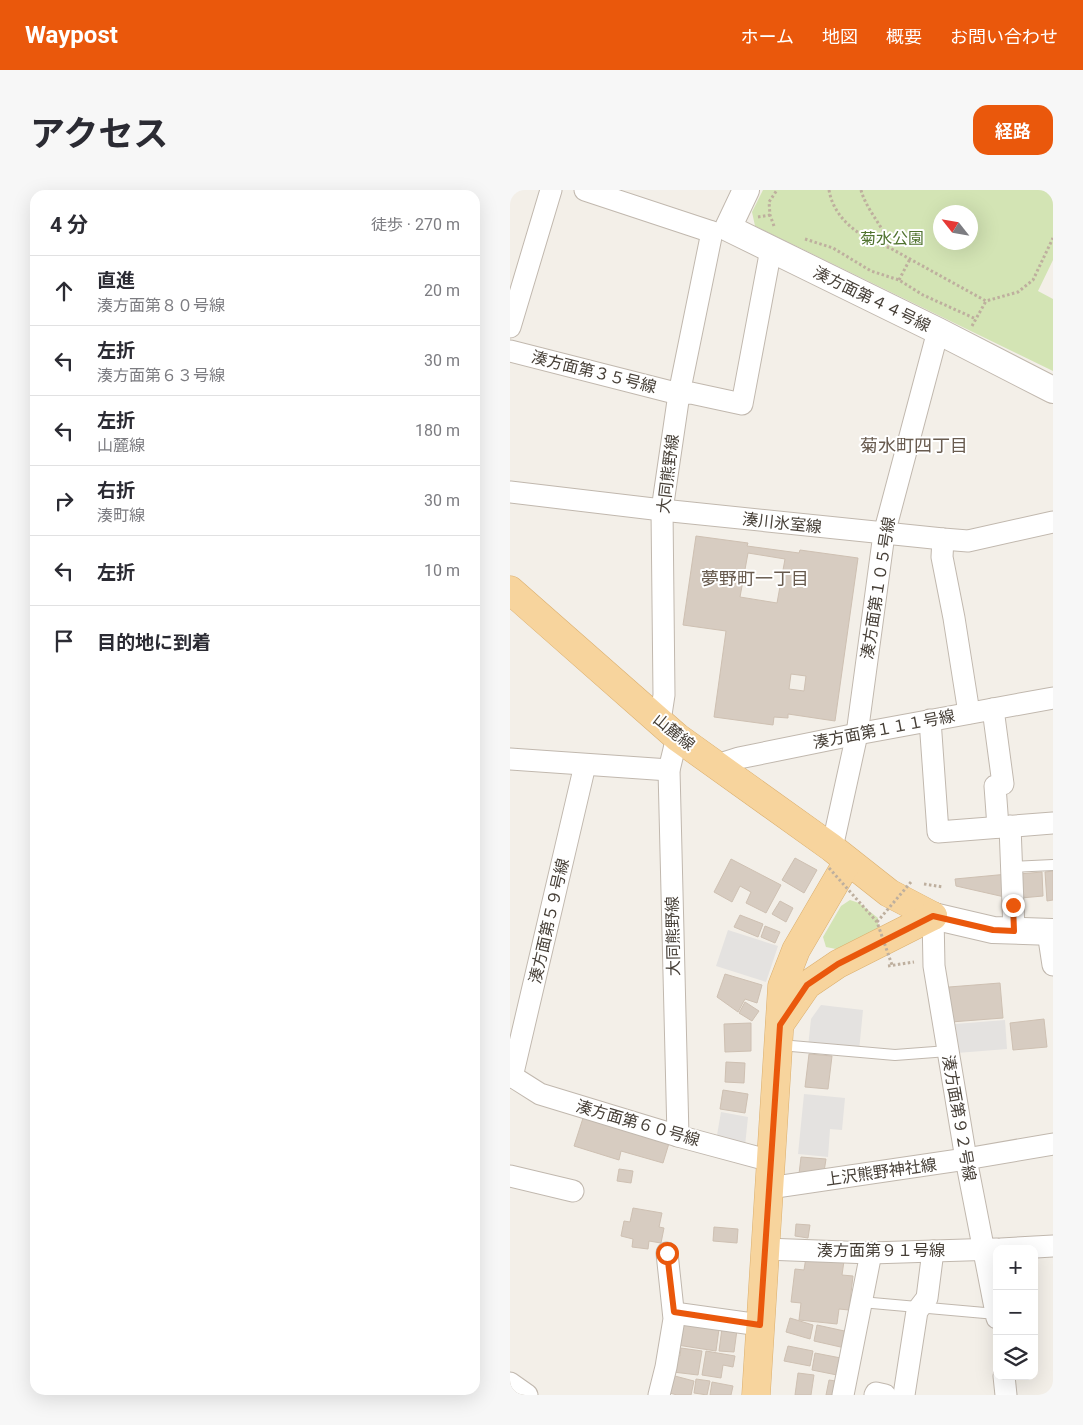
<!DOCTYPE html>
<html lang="ja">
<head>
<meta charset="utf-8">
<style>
  :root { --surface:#fff; --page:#f7f7f7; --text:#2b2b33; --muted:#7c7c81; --line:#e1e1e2; --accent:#ea580c }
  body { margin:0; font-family:Roboto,"Noto Sans JP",sans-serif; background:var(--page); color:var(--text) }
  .controls { position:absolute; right:15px; bottom:15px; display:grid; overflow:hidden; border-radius:10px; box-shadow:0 5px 20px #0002 }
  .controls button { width:45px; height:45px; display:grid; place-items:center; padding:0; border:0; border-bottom:1px solid var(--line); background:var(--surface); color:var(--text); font:25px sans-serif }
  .compass { position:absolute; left:423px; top:15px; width:45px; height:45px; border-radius:50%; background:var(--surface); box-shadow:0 5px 20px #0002; rotate:301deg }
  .stop { position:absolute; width:15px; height:15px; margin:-11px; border:4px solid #ea580c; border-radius:50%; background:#fff }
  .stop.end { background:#ea580c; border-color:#fff; box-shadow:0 1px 5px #0008 }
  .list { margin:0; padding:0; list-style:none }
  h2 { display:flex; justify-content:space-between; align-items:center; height:65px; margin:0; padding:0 20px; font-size:21px }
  h2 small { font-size:16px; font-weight:400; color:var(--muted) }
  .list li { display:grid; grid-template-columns:32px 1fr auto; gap:15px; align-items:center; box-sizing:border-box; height:70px; padding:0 20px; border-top:1px solid var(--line) }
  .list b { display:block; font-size:19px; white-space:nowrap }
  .list p { margin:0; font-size:16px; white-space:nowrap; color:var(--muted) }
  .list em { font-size:16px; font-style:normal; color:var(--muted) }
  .icon { flex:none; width:28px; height:28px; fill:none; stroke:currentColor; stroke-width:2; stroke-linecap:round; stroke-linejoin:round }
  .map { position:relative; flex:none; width:543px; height:1205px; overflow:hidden; border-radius:15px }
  header { display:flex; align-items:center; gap:30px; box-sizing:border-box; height:70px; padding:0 25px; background:var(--accent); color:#fff }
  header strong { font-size:24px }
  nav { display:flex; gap:28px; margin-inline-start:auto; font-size:18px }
  .intro { display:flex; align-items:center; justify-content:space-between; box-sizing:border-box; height:120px; padding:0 30px }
  h1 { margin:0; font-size:35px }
  .button { padding:12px 22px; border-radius:15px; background:var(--accent); color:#fff; font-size:18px; font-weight:700 }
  main { display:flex; gap:30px; padding:0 30px }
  aside { flex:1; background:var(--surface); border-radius:15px; box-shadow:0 5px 20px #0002 }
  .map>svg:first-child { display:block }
  .green { fill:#d3e4b4; fill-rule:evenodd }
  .parking { fill:#e4e2e0 }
  .building { fill:#d7ccc1; stroke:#cec0b2; fill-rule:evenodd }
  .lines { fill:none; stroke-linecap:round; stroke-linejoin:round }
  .service-casing { stroke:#c1b8ae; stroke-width:12 }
  .minor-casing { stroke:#c1b8ae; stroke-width:23 }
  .tertiary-casing { stroke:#c1b8ae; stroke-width:28 }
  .primary-casing { stroke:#dbaf6e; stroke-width:29 }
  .path { stroke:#beaf9e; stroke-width:3; stroke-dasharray:2.5 2.5; stroke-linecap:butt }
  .service { stroke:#fff; stroke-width:10 }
  .minor { stroke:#fff; stroke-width:21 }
  .tertiary { stroke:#fff; stroke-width:26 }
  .primary { stroke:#f7d49d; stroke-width:28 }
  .path-bridge { stroke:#beaf9e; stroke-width:3; stroke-dasharray:2.5 2.5; stroke-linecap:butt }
  .route { stroke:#ea580c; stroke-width:6 }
  .labels { text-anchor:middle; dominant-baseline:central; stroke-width:4; stroke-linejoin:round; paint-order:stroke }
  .park-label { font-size:16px; fill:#50732f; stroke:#fff }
  .street-label { font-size:16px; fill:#463f37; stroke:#fff }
  .neighbourhood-label { font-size:18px; fill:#685b4f; stroke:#fff }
</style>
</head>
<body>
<header>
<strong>Waypost</strong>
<nav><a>ホーム</a><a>地図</a><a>概要</a><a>お問い合わせ</a></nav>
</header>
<div class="intro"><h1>アクセス</h1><a class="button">経路</a></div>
<main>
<aside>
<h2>4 分<small>徒歩 · 270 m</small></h2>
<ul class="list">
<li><svg class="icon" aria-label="ahead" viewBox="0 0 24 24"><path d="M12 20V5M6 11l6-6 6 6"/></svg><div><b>直進</b><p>湊方面第８０号線</p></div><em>20 m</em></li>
<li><svg class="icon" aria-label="left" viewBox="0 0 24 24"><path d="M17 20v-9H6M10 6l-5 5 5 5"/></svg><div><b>左折</b><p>湊方面第６３号線</p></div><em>30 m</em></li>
<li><svg class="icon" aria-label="left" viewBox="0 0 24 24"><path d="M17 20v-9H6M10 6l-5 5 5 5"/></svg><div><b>左折</b><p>山麓線</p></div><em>180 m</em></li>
<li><svg class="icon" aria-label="right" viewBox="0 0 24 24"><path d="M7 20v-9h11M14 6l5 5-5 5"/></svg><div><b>右折</b><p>湊町線</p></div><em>30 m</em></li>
<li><svg class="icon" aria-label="left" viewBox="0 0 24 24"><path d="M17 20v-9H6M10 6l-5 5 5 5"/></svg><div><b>左折</b></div><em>10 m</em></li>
<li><svg class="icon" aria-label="arrive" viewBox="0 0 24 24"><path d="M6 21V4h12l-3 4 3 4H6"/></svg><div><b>目的地に到着</b></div></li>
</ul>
</aside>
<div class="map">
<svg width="543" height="1205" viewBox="0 0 543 1205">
  <rect width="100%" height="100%" fill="#f3efe8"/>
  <g class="green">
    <path d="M253 0H543V70L528 101 543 109V181L245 36 242 22ZM430 22H460V52H430Z"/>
    <path d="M340 710 349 713 368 728V737L361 746 326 759 316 757 313 747 331 716Z"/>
  </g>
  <g class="parking">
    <path d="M218 740 268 756 256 792 206 776Z"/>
    <path d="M311 815 353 820 349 861 298 857 301 829Z"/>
    <path d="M495 830 497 859 447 863 445 834Z"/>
    <path d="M294 904 335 908 332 940 320 939 318 967 288 964Z"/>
    <path d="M211 922 238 927 235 956 206 951Z"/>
  </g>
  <g class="building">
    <path d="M186 346 238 353 237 356 289 363 290 360 348 368 325 531 278 524V528L264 527 263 535 204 527 216 441 173 435ZM238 363 275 369 267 413 230 407ZM281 484 296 486 294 501 279 499Z"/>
    <path d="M285 668 307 680 294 703 272 690Z"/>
    <path d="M221 669 271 695 256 723 236 713 241 702 230 696 222 712 204 702Z"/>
    <path d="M543 681V710L537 711 535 682Z"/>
    <path d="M532 682 533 706 511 708 509 684Z"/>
    <path d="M498 684 499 708 446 696 445 689Z"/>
    <path d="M270 711 283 718 276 732 262 724Z"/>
    <path d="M230 725 253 734 248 747 224 737Z"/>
    <path d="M255 736 270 742 265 753 251 747Z"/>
    <path d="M215 784 252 795 247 813 235 809 228 822 207 807Z"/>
    <path d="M490 793 493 828 441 832 439 797Z"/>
    <path d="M235 812 249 821 242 831 229 823Z"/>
    <path d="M534 829 537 857 503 860 500 833Z"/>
    <path d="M241 833V861L215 862 214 834Z"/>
    <path d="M299 864 322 866 318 899 295 897Z"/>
    <path d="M216 872 235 873 234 893 215 892Z"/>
    <path d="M213 900 238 904 235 923 210 919Z"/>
    <path d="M74 925 160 950 153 973 111 961 109 970 64 956Z"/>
    <path d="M291 967 316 969 314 982 289 984Z"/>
    <path d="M109 979 123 981 121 993 107 991Z"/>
    <path d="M123 1018 152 1023 149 1037 154 1038 151 1053 139 1051 138 1059 122 1057 123 1049 111 1046 114 1031 120 1032Z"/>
    <path d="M286 1034 300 1035 298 1048 285 1046Z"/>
    <path d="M204 1037 228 1039 227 1053 203 1051Z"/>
    <path d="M296 1067 334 1071 332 1085 343 1086 339 1120 329 1119 327 1134 289 1130 291 1113 281 1112 285 1079 294 1080Z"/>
    <path d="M280 1128 303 1135 300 1149 276 1142Z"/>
    <path d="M170 1133 209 1139 206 1161 167 1155Z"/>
    <path d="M307 1135 339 1142 335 1158 304 1151Z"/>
    <path d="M212 1138 227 1140 224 1162 209 1161Z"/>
    <path d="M278 1156 303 1161 300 1176 274 1171Z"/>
    <path d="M171 1158 192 1161 188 1185 163 1182 166 1165 170 1166Z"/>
    <path d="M196 1161 225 1166 223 1177 213 1175 211 1188 192 1185Z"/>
    <path d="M305 1163 336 1169 332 1186 302 1180Z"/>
    <path d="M288 1183 304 1185 301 1205H285Z"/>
    <path d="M161 1185 184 1191 181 1205H167L156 1202Z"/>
    <path d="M186 1189 200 1191 197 1205 184 1203Z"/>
    <path d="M319 1190 332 1192 329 1205H316Z"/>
    <path d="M202 1192 223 1196 221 1205H200Z"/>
  </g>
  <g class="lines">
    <defs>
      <g id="service">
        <path d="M501 677 543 675"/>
        <path d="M270 855 385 865 438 861"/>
        <path d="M351 1112 486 1124"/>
      </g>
      <g id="minor">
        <path d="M75 0 202 42"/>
        <path d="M0 137 41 0"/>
        <path d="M0 161 169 204 181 203 232 214 261 59"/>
        <path d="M0 302 152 320 433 349 458 351 543 332"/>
        <path d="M433 349 432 367 444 428 459 523"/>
        <path d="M483 519 493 594 485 596 488 637"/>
        <path d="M420 530 428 642 543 633"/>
        <path d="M150 531 154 505 152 320 169 204 202 42"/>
        <path d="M167 547 159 580 168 946"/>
        <path d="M0 569 159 580"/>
        <path d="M207 575 229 568 347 544 543 508"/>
        <path d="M500 636 504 741"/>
        <path d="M322 658 347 544 374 344 428 141"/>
        <path d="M423 726 424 776 456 969 487 1128"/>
        <path d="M538 742 543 775"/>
        <path d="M0 885 30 904 168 946 261 971"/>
        <path d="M2 887 75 575"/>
        <path d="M0 986 63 1001"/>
        <path d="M259 998 456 969 543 954"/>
        <path d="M255 1059 361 1063 487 1059"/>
        <path d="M491 1059 543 1056"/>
        <path d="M164 1123 250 1135"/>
        <path d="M494 1186 496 1205"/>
        <path d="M0 1193 17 1205"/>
        <path d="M149 1205 156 1177 164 1129 157 1063"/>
        <path d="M333 1205 361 1063"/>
        <path d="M365 1205 366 1203 375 1205"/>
        <path d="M394 1205 407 1121 417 1108 423 1061"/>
      </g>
      <g id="tertiary">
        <path d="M236 0 218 38 428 141 543 200"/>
        <path d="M423 726 483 740 543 742"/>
      </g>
      <g id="primary">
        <path d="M0 400 167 547 322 658 379 703 423 726"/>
        <path d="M270 834 297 795 328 774 423 726"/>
        <path d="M246 1205 272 796 286 760 338 671"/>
      </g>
    </defs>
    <use href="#service" class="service-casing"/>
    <use href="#minor" class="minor-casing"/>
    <use href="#tertiary" class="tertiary-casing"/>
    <use href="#primary" class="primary-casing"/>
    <g class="path">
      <path d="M319 0C324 30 352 49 380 58L476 111 508 102 523 90 543 48"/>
      <path d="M351 0C357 22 374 36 380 57"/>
      <path d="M248 27 260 25"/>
      <path d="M264 36 260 25 259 12 267 0"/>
      <path d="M295 49 323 58 361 81 389 90 413 105 466 129"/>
      <path d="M389 90 400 69"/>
      <path d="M462 136 476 111"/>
      <path d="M414 694 433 697"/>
      <path d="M378 776 404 772"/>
    </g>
    <use href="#service" class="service"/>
    <use href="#minor" class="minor"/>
    <use href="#tertiary" class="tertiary"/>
    <use href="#primary" class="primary"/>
    <g class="path-bridge">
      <path d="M319 678 367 732 382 775"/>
      <path d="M367 732 401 692"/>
    </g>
  </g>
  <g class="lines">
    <path class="route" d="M157 1063 164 1122 250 1135 270 835 297 795 328 774 423 726 483 740 504 741 503 715"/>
  </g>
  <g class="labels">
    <g class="park-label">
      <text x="382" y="48">菊水公園</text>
    </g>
    <g class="street-label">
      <text transform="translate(362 109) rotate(26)">湊方面第４４号線</text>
      <text transform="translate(84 182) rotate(14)">湊方面第３５号線</text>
      <text transform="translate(158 284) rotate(-83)">大同熊野線</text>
      <text transform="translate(272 333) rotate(6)">湊川氷室線</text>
      <text transform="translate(368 398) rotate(-81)">湊方面第１０５号線</text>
      <text transform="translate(374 539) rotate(-11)">湊方面第１１１号線</text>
      <text transform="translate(164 542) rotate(39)">山麓線</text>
      <text transform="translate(39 731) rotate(-77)">湊方面第５９号線</text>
      <text transform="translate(163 746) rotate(-91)">大同熊野線</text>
      <text transform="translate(449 928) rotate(80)">湊方面第９２号線</text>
      <text transform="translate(128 933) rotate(16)">湊方面第６０号線</text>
      <text transform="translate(371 982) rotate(-8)">上沢熊野神社線</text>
      <text x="371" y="1060">湊方面第９１号線</text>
    </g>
    <g class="neighbourhood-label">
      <text x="404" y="255">菊水町四丁目</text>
      <text x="245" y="388">夢野町一丁目</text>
    </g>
  </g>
</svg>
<div class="controls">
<button>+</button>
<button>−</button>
<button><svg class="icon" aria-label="layers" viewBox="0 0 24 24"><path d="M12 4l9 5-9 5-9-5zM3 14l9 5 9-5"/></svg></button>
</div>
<svg class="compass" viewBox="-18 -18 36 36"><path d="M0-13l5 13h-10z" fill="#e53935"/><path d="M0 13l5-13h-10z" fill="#7c7c81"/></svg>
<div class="stop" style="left:157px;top:1063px"></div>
<div class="stop end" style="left:503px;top:715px"></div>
</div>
</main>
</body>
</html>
